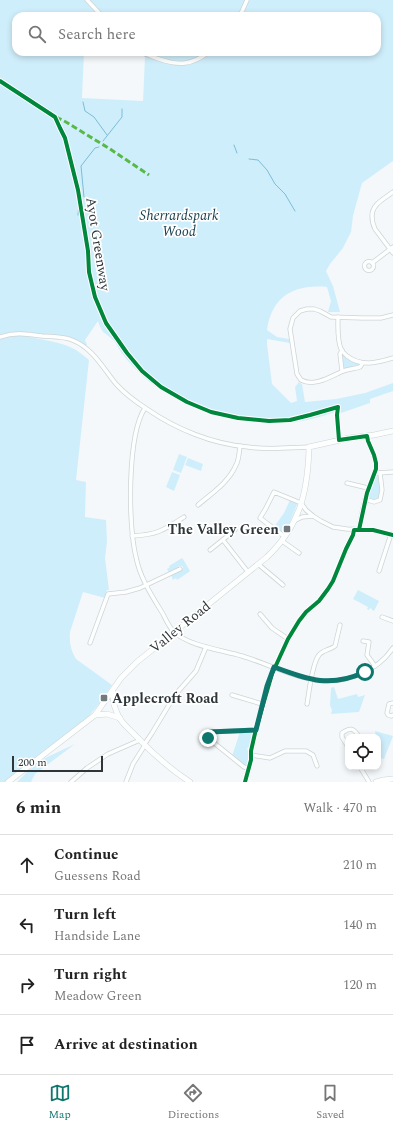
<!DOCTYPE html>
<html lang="en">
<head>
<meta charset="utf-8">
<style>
  :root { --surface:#fff; --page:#f6f6f6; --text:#222; --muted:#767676; --line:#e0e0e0; --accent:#0f766e }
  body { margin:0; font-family:Spectral,serif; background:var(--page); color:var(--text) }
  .controls { position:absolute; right:12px; bottom:12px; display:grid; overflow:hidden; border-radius:8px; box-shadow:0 2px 6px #0003 }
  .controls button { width:36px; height:36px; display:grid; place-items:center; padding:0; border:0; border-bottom:1px solid var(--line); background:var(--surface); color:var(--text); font:20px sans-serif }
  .scale { position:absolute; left:12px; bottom:10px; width:91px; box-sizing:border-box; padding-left:4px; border:2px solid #2e3639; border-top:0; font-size:11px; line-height:14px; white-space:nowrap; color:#2e3639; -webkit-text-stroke:3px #fff; paint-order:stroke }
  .stop { position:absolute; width:12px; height:12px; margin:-9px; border:3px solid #0f766e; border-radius:50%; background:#fff }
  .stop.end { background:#0f766e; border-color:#fff; box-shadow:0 1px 4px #0008 }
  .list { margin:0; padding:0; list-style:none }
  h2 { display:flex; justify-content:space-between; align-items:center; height:52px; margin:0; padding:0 16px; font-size:17px }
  h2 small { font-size:13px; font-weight:400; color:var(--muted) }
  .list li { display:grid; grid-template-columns:26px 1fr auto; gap:12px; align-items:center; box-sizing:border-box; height:60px; padding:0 16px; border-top:1px solid var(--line) }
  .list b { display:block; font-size:15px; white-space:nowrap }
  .list p { margin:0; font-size:13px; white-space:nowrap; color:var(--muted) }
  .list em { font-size:13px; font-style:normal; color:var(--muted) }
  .icon { flex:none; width:22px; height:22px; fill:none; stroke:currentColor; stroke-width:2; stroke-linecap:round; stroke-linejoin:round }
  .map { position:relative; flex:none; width:393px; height:782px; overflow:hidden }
  .search { position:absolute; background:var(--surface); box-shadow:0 2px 6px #0003; left:12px; right:12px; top:12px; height:44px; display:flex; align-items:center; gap:10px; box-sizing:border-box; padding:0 14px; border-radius:12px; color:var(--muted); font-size:15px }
  .sheet { height:292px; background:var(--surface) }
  nav { display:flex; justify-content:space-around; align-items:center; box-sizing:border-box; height:56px; border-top:1px solid var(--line); background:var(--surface); font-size:11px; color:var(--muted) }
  nav a { display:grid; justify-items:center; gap:2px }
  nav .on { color:var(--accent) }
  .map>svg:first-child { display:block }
  .green { fill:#cfeefb; fill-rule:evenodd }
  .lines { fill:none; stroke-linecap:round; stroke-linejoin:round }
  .stream { stroke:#7dbdd5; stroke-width:1 }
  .street-casing { stroke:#ced4d7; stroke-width:5 }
  .secondary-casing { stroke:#ced4d7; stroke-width:6 }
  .street { stroke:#fdfefe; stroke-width:3.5 }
  .secondary { stroke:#fdfefe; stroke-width:5 }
  .quiet { stroke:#58b947; stroke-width:3; stroke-dasharray:6 3; stroke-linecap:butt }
  .cycleway-casing { stroke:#fff; stroke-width:6 }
  .cycleway { stroke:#00873e; stroke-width:4 }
  .route { stroke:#0f766e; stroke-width:5 }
  .poi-dot { fill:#737a7d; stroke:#fff; stroke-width:1.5 }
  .labels { text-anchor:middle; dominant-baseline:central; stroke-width:3.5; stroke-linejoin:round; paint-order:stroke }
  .park-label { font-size:14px; font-style:italic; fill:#18404f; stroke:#fff }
  .street-label { font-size:14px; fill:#2e3639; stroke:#fff }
  .poi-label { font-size:14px; font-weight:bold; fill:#2e3639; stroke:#fff; text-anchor:end }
</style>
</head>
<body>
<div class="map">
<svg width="393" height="782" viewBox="0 0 393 782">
  <rect width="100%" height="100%" fill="#f4f8fa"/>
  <g class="green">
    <path d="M0 0H393V161L362 183 353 216 351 232 343 248 330 264 326 271 333 286 340 312H328L331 301 327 287C294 284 272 296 267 330L277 337 289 339 290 343 267 339V344L272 384 291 403 297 401 295 387 299 382 302 384 305 402 336 399 365 393 393 383V391L370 399V403L341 413 340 410C290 430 242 427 193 406 176 399 160 391 146 379 137 371 128 362 121 352 119 349 117 345 115 342 112 338 107 335 103 332 101 329 99 325 98 321L85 340 87 345 86 346 78 341 68 337 26 332 27 336C44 341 61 341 76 350 81 353 85 357 89 360L76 480 86 482 85 517 106 520 107 542 105 558 109 590H107L105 598 83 592 70 632C69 642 71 651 76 659L112 685 99 704 88 717 5 782H0ZM16 16H377V52H138L145 57 143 101 82 98 84 52H16Z"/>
    <path d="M342 354 361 364V365L344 369Z"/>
    <path d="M179 454 187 457 181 473 173 470Z"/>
    <path d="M188 458 203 464 201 471 185 465Z"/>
    <path d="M172 472 180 475 174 491 166 487Z"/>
    <path d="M375 474 378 475 380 477 381 498 376 501 367 498 371 484Z"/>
    <path d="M290 500 298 502 290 522 283 534 274 527 284 513Z"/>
    <path d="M182 558 183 559 190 571 189 572 177 580 176 578 173 580 171 575 178 571H182L183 567 181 566H179L177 569 169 573 167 569 170 567 169 566Z"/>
    <path d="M358 590 379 601 374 611 372 610V609L370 608 369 610 367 609 368 607 353 599Z"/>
    <path d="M334 687 338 699 357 694 358 697 365 695 359 712 331 714 332 710 330 705 331 688Z"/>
    <path d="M253 731 249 747H248L247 750H249L247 767H246L232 756 240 732Z"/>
    <path d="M375 731 393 736 384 759 380 758 378 746V737H376Z"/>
    <path d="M75 744 35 774 31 782H17L27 772 45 758Z"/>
  </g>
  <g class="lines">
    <g class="stream">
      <path d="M83 102 85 111 94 117 107 135"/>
      <path d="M103 141 122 117V109"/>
      <path d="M234 145 237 153"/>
      <path d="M249 159 258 160 267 170 275 184 285 194 295 211"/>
      <path d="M84 197 81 166 95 148 99 147"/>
      <path d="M78 215 79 204"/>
    </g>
    <defs>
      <g id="street">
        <path d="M87 0 102 16"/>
        <path d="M240 16 247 0"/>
        <path d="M142 52C147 55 153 57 159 59 179 66 192 65 209 52"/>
        <path d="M393 192C384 199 372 204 372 216 372 221 373 225 375 229L393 253"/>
        <circle cx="369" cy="266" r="4.5"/>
        <path d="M372 263 393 247"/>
        <path d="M338 317C338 328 337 339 341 349 342 352 345 354 347 356 361 367 377 363 393 358"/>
        <path d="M0 337C16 332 26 334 42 336 52 337 62 336 72 340 93 348 103 368 116 384 125 394 136 402 147 409 176 429 212 444 248 447 268 450 288 448 309 447"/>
        <path d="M342 350 340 354 342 371"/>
        <path d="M363 363 360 367C354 369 347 369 341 372 330 377 314 387 301 380L297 374 290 329 293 318 300 311 307 309H314L320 311 331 317 362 318H381L393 315"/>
        <path d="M145 408C127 435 128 526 136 557 140 578 152 596 163 614 166 620 169 627 174 632 189 646 222 650 242 656 282 668 318 693 360 674 373 669 385 660 393 648"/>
        <path d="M378 473 393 472"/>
        <path d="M347 483 368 488"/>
        <path d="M365 499 374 502 380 500 382 490 380 473"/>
        <path d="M198 505C211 494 229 482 236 465 239 460 239 453 240 446"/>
        <path d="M313 516 321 521 333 527 347 529 373 530 393 535"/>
        <path d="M359 530C361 517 363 505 367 493 369 484 376 475 376 466 376 455 368 446 367 436"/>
        <path d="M132 536C157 535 164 530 184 517"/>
        <path d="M285 537 260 518 266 508 274 492 301 503 306 510 313 516 302 517 294 521"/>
        <path d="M223 540 248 572"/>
        <path d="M282 541 299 553"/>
        <path d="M210 550 235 530"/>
        <path d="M258 564 283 585"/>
        <path d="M379 571 391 534"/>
        <path d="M260 614 272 628 288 639"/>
        <path d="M382 617 393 621"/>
        <path d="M363 641 369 642 367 655 375 666"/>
        <path d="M90 643 108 594 126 592 140 588 180 569"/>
        <path d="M232 695 262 704"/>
        <path d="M393 703 389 704 387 713 388 715 391 716 393 715"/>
        <path d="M307 704C309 693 312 663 319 655 323 650 330 650 335 646L340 625"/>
        <path d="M144 745 152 733 175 695 196 671 206 647"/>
        <path d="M348 747 342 737V733C351 727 354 728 359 737"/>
        <path d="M251 755 270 758 285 751H306L313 755 317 766"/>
        <path d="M360 767 369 782"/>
        <path d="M249 769 244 767 208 738 206 734 209 732 256 730"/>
        <path d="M71 782 87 768 108 754 140 740"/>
        <path d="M126 782 133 764 145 745"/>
        <path d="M245 782 251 760V751L256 729 272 674 288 639 299 621 306 612 319 601 328 589 333 581 346 549 353 535 354 530"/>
      </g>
      <g id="secondary">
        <path d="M113 692C112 701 115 710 120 719 125 726 131 731 137 737 153 754 170 769 190 782"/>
        <path d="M95 715 107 714 120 718"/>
        <path d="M8 782 95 715 121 678 137 662 267 557C300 526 308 491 309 447L349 438 374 435 393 431"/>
        <path d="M376 782 383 780 393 779"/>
      </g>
    </defs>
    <use href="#street" class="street-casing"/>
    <use href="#secondary" class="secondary-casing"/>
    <use href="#street" class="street"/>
    <use href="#secondary" class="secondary"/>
    <path class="quiet" d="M56 117 66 122 110 149 149 175"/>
    <defs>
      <g id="cycleway">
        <path d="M0 81 55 117 60 128 65 138 78 190 88 251 89 272 95 297 106 323 127 353 142 371 161 387 187 402 211 412 238 418 269 421 290 420 310 415 338 407 337 415 339 440 367 436 368 441 374 455 376 463V469L367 493 359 530"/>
        <path d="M245 782 251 760V751L256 729 272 674 288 639 299 621 306 612 319 601 328 589 333 581 346 549 353 535 354 530H373L393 535"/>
      </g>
    </defs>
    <use href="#cycleway" class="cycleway-casing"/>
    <use href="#cycleway" class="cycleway"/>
  </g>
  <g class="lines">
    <path class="route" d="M208 738 206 734 209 732 256 730 267 686 274 667C309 680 330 688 365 672"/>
  </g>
  <g class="poi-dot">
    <rect x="283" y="525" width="8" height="8" rx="2"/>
    <rect x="100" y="694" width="8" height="8" rx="2"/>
  </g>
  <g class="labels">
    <g class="park-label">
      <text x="179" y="215">Sherrardspark<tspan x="179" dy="16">Wood</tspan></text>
    </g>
    <g class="street-label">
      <text transform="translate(98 244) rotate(81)">Ayot Greenway</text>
      <text transform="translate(180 627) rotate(-39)">Valley Road</text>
    </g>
    <g class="poi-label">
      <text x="279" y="529">The Valley Green</text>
      <text x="112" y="698" text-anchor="start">Applecroft Road</text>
    </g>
  </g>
</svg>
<div class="controls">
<button><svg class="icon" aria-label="locate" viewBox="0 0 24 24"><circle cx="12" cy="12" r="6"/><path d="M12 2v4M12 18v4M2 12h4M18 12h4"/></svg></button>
</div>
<div class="scale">200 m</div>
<div class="stop" style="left:365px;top:672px"></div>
<div class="stop end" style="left:208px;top:738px"></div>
<div class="search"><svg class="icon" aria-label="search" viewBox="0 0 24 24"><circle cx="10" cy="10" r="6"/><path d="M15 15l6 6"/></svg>Search here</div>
</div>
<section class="sheet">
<h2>6 min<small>Walk · 470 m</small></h2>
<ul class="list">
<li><svg class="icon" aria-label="ahead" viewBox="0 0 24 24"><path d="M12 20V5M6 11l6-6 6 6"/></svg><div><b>Continue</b><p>Guessens Road</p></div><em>210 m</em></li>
<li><svg class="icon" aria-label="left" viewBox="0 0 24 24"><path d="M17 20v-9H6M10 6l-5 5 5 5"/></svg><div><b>Turn left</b><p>Handside Lane</p></div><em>140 m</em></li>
<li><svg class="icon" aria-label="right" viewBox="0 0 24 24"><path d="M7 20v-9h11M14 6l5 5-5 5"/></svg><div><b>Turn right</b><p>Meadow Green</p></div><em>120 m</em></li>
<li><svg class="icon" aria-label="arrive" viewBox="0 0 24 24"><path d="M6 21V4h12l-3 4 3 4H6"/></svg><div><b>Arrive at destination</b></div></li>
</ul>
</section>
<nav>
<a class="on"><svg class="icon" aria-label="map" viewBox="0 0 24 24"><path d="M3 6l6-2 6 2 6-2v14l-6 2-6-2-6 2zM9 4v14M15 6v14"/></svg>Map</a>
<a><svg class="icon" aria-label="directions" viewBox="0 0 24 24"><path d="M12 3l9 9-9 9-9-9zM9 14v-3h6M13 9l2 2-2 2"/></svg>Directions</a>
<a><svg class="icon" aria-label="saved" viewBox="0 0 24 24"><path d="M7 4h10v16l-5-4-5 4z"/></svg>Saved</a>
</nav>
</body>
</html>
